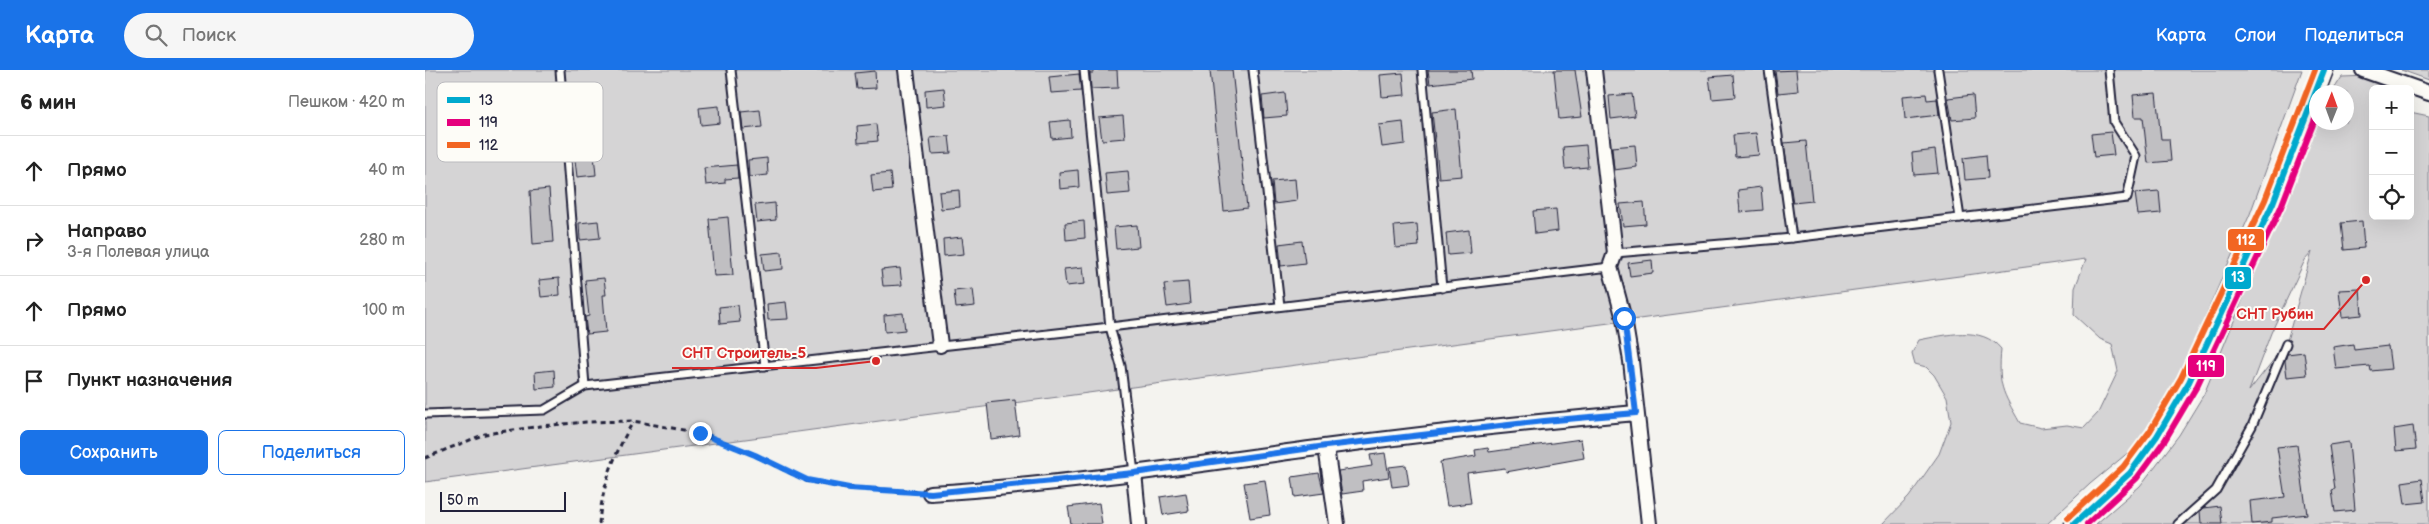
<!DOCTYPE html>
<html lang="ru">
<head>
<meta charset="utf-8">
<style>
  :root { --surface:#fff; --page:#f6f6f6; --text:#222; --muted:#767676; --line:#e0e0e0; --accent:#1a73e8 }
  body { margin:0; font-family:"Balsamiq Sans",sans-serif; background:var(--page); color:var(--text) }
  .controls { position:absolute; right:15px; top:15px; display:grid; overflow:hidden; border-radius:8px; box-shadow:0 5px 20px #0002 }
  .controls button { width:45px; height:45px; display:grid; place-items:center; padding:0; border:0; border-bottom:1px solid var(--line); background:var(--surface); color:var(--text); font:25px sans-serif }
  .compass { position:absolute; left:1884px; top:15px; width:45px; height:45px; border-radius:50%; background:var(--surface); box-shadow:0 5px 20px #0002; rotate:1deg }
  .scale { position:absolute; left:15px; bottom:12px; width:126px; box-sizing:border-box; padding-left:5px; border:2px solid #22223b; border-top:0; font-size:14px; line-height:18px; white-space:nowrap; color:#22223b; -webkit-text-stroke:4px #fdfcf7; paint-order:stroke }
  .stop { position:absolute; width:15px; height:15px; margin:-11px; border:4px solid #1a73e8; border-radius:50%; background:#fff }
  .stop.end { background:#1a73e8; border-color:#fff; box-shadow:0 1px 5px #0008 }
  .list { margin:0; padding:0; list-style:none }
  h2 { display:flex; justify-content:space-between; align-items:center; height:65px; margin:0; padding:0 20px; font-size:21px }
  h2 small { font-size:16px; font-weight:400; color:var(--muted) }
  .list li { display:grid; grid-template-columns:32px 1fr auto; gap:15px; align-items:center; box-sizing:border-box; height:70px; padding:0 20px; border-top:1px solid var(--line) }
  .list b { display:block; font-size:19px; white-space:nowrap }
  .list p { margin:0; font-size:16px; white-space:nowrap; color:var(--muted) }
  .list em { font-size:16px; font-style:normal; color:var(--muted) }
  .actions { display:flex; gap:10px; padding:15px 20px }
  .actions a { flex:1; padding:11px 0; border:1px solid var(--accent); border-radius:8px; text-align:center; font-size:18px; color:var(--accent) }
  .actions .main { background:var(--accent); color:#fff }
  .icon { flex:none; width:28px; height:28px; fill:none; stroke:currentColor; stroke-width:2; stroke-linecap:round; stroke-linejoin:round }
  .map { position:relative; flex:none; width:2004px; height:454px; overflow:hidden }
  header { display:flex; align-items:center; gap:30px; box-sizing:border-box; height:70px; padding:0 25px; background:var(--accent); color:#fff }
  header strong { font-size:24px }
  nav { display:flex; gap:28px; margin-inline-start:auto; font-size:18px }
  .search { width:350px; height:45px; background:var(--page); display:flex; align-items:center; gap:12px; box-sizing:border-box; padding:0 18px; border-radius:28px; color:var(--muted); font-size:19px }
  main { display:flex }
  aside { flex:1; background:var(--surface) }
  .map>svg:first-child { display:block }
  .green { fill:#d5d4d5; stroke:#7c7b88; fill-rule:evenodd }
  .building { fill:#c0bfc2; stroke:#22223b }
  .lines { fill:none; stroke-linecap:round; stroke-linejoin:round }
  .service-casing { stroke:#22223b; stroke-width:11 }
  .minor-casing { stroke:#22223b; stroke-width:18 }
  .tertiary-casing { stroke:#22223b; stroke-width:21 }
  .path { stroke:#22223b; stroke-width:3; stroke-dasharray:5 4; stroke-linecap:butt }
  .service { stroke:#fdfcf7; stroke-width:7 }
  .minor { stroke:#fdfcf7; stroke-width:14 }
  .tertiary { stroke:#fdfcf7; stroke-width:18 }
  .bus-1-casing { stroke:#fdfcf7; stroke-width:10 }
  .bus-2-casing { stroke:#fdfcf7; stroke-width:10 }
  .bus-3-casing { stroke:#fdfcf7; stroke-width:10 }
  .bus-1 { stroke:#00a9ce; stroke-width:6 }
  .bus-2 { stroke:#e5007d; stroke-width:6 }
  .bus-3 { stroke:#f26522; stroke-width:6 }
  .route { stroke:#1a73e8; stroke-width:6 }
  .key { fill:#fdfcf7; stroke:#bbbbbf; stroke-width:1 }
  .key-label { font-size:14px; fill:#22223b }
  .leader { fill:none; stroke:#d62828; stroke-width:2 }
  .callout-dot { fill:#d62828; stroke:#fdfcf7; stroke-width:2 }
  .callout-label { font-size:15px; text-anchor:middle; font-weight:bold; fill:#d62828; stroke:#fdfcf7; stroke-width:4; stroke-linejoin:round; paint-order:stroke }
  .line-badge { stroke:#fdfcf7; stroke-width:2 }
  .badge-label { font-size:14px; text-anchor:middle; font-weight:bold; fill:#fff }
</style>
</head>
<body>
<header>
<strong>Карта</strong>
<div class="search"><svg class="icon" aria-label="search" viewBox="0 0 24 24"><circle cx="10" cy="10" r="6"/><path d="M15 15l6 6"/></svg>Поиск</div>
<nav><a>Карта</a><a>Слои</a><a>Поделиться</a></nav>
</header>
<main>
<aside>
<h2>6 мин<small>Пешком · 420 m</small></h2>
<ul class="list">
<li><svg class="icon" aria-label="ahead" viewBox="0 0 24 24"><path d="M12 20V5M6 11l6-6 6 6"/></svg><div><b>Прямо</b></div><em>40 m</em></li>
<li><svg class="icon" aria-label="right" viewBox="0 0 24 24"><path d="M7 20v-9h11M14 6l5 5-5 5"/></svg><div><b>Направо</b><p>3-я Полевая улица</p></div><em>280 m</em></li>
<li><svg class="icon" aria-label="ahead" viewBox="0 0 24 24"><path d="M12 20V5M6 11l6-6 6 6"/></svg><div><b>Прямо</b></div><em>100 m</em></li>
<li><svg class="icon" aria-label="arrive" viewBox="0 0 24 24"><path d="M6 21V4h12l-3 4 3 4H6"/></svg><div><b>Пункт назначения</b></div></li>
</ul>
<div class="actions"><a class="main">Сохранить</a><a>Поделиться</a></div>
</aside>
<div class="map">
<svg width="2004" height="454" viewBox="0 0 2004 454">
  <rect width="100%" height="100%" fill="#f4f3ef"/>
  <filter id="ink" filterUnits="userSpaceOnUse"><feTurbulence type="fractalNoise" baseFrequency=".02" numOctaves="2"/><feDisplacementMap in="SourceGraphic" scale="10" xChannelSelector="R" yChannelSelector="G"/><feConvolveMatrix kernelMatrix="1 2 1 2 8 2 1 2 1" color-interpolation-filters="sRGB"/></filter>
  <g filter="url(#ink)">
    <g class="green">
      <path d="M0 0H1877L1825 144 1740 338 1722 367 1665 414 1622 454H1458L1484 427 1514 384 1526 352 1522 327 1509 305 1501 297 1490 294 1487 283 1494 270C1520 265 1557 255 1576 279 1573 316 1577 321 1595 353L1616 358 1642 355 1659 358 1673 343 1693 301 1687 274 1675 269 1649 245 1650 218 1661 189 0 412Z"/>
      <path d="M1976 0H2004V10Z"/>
      <path d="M1943 6 1965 19H1948V146H1985V42L2004 46V454H1671L1715 416 1754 365 1779 324 1891 51 1892 52H1922V22H1907L1917 7ZM1887 182 1861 274 1824 321 1846 263 1880 190Z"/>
    </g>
    <g class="building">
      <path d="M668 0H692L693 18 666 19 665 3H668Z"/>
      <path d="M785 0H807L822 138 799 141Z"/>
      <path d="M1003 0H1046L1047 9 1005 14Z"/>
      <path d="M1129 0H1150L1157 47 1134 49Z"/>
      <path d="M1371 0 1373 21 1353 23 1350 1Z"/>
      <path d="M450 1 451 18 432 19 430 3Z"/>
      <path d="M978 3 980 25 957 27 955 5Z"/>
      <path d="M654 4 656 21 626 23 624 7Z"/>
      <path d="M1308 5 1310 27 1287 29 1284 7Z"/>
      <path d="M519 18 521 35 501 37 500 20Z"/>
      <path d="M860 23 862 46 839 48 837 26Z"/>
      <path d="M1731 23 1736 69H1744L1746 91 1723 93 1718 47H1710L1708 25Z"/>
      <path d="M1207 24 1210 46 1186 49 1184 26Z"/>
      <path d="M1501 24 1502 30 1512 29 1514 45 1480 49 1478 26Z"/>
      <path d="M1548 25 1550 48 1527 50 1523 28Z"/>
      <path d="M294 36 295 53 276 55 274 38Z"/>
      <path d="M1031 39 1037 106 1014 108 1007 42Z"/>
      <path d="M335 40 337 57 318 59 316 42Z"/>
      <path d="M698 46 700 68 677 70 674 48Z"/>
      <path d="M172 47 173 64 167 65 171 105 152 107 150 90 156 89 153 49Z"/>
      <path d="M645 50 646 67 627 69 625 52Z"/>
      <path d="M978 52 980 74 957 77 954 55Z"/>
      <path d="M451 54 453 71 433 73 432 56Z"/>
      <path d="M1686 62 1689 85 1669 87 1666 64Z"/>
      <path d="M1331 63 1334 85 1310 87 1308 65Z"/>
      <path d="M524 66 526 83 507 84 505 68Z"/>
      <path d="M1381 71 1387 131 1368 133 1359 73Z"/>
      <path d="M1161 75 1163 97 1140 99 1138 77Z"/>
      <path d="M1210 75 1212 97 1189 100 1187 77Z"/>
      <path d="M1510 80 1513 103 1489 105 1487 83Z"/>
      <path d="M1561 85 1563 108 1540 110 1538 88Z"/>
      <path d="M342 88 343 105 324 107 323 90Z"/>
      <path d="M312 95 313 108 300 109V113L281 115 279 98Z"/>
      <path d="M653 100 654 117 635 119 634 102Z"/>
      <path d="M703 101 705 123 682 125 680 103Z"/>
      <path d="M465 103 467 120 448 122 446 105Z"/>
      <path d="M870 109 872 131 849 134 847 111Z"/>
      <path d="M1336 117 1338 140 1315 142 1313 120Z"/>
      <path d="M124 119 128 172 108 174 105 121Z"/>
      <path d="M534 120 535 137 516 139 514 122Z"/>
      <path d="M1734 121 1736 143 1713 145 1710 123Z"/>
      <path d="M1219 132 1221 154 1198 156 1195 134Z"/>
      <path d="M350 133 351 150 332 152 330 135Z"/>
      <path d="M1131 139 1133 161 1110 164 1108 141Z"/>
      <path d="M303 147 308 205 289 206 284 149Z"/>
      <path d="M173 151 175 168 155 170 154 153Z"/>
      <path d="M659 151 660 168 641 170 640 153Z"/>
      <path d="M1937 151 1939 178 1919 180 1916 153Z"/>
      <path d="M992 154 994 176 971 178 969 156Z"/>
      <path d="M712 155 714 177 691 179 689 157Z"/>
      <path d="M1044 160 1046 183 1023 185 1021 163Z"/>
      <path d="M537 167 539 184 519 186 518 169Z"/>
      <path d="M877 171 880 193 856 196 854 174Z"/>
      <path d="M357 182 358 199 339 201 337 184Z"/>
      <path d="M1227 190 1228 203 1205 206 1203 193Z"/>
      <path d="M658 197 660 214 641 216 639 199Z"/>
      <path d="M475 198 477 215 458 216 456 200Z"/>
      <path d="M134 208 135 225 116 227 114 210Z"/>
      <path d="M179 208 181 225H178L181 262 162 264 160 247 164 246 160 210Z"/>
      <path d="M763 212 765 234 742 237 739 214Z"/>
      <path d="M548 219 550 236 531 238 529 221Z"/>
      <path d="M1935 219 1937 245 1917 247 1914 220Z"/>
      <path d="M361 232 363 249 343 250 342 234Z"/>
      <path d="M313 235 315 252 295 254 294 237Z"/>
      <path d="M478 243 480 260 460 262 459 245Z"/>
      <path d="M1928 274 1929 280 1963 276 1966 299 1946 301 1945 296 1911 299 1908 277Z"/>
      <path d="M1879 282 1882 305 1862 307 1860 291 1862 284Z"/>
      <path d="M129 300 130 317 111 319 110 302Z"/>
      <path d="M590 330 594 365 566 369 562 333Z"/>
      <path d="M1988 356 1991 379 1971 381 1969 359Z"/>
      <path d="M1156 369 1159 388 1081 402 1080 398 1042 403 1046 433 1022 436 1015 392 1051 386 1050 380 1063 378 1064 382Z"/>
      <path d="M1924 372 1930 440 1910 442 1907 420 1910 419 1904 375Z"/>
      <path d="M1872 375 1882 444 1847 448V452L1827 454 1825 431 1860 427 1852 377Z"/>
      <path d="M960 383 964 407 937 411 938 421 917 424 913 401 947 396 945 385Z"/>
      <path d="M981 395 984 415 967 417 964 397Z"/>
      <path d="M894 403 899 423 870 427 867 407Z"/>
      <path d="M1997 409 2000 432 1980 434 1977 412Z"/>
      <path d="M840 410 845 445 825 448 819 413Z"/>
      <path d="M761 423 764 441 738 445 735 427Z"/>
      <path d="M674 433 677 454H646L643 437Z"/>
      <path d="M1795 436 1797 454H1776L1775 441 1779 438Z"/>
    </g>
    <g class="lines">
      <defs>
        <g id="service">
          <path d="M135 0 160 316"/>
          <path d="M306 0 340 296"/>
          <path d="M659 0 685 257 696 296 709 403"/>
          <path d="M828 0 855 236"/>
          <path d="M997 0 1017 218"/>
          <path d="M1344 0 1367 168"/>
          <path d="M1513 0 1535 148"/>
          <path d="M1190 183 1367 168 1702 128 1711 86 1689 52 1684 0"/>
          <path d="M0 344 119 340 160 316 685 257 1185 197"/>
          <path d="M1753 454 1791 420 1827 356 1861 274"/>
        </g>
        <g id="minor">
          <path d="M481 0 515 275"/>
          <path d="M1169 0 1190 183 1185 197 1199 249 1206 291 1224 454"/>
          <path d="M1938 0 2004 23"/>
          <path d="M901 377 912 454"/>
          <path d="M709 403 714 454"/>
          <path d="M505 423C637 415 768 395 899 377 1003 363 1107 352 1211 343"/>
        </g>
        <path id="tertiary" d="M1649 454 1705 403 1732 366 1764 312 1848 133 1899 0"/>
      </defs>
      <use href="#service" class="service-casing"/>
      <use href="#minor" class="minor-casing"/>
      <use href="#tertiary" class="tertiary-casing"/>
      <g class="path">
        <path d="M0 388 60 364 116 356 161 352 208 351 275 363 330 385 382 411 424 418 492 422"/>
        <path d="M174 454C177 416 189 384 208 352"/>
      </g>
      <use href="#service" class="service"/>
      <use href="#minor" class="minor"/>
      <use href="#tertiary" class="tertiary"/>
      <defs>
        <path id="bus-1" d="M1649 454 1705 403 1732 366 1764 312 1848 133 1899 0"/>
        <path id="bus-2" d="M1662 454 1712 408 1740 370 1772 316 1856 137 1892 44"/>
        <path id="bus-3" d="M1643 448 1698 397 1725 361 1756 308 1840 130 1890 0"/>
      </defs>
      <use href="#bus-1" class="bus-1-casing"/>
      <use href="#bus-2" class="bus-2-casing"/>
      <use href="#bus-3" class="bus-3-casing"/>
      <use href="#bus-1" class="bus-1"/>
      <use href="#bus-2" class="bus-2"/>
      <use href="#bus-3" class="bus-3"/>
    </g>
  </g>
  <g class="lines" filter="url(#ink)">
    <path class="route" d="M275 363 330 385 382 410 424 418 506 423 709 403 901 376 1119 351 1211 343 1199 248"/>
  </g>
  <rect x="12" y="12" width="166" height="80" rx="8" class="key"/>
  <rect x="22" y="27" width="23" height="6" fill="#00a9ce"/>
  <rect x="22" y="49" width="23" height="7" fill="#e5007d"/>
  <rect x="22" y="72" width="23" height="6" fill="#f26522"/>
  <g class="key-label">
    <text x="54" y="35">13</text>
    <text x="54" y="57">119</text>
    <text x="54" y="80">112</text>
  </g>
  <path class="leader" d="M1941 210L1899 259H1801M451 291L391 298H247"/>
  <g class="callout-dot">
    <circle cx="1941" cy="210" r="5"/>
    <circle cx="451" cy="291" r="5"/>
  </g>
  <g class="callout-label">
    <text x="1850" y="249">СНТ Рубин</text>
    <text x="319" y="288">СНТ Строитель-5</text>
  </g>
  <g class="line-badge">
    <rect x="1802" y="158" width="38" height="24" rx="5" fill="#f26522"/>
    <rect x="1799" y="196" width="28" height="24" rx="5" fill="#00a9ce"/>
    <rect x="1762" y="284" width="38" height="24" rx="5" fill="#e5007d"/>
  </g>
  <g class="badge-label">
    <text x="1821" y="175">112</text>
    <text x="1813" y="212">13</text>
    <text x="1781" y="301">119</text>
  </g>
</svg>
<div class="controls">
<button>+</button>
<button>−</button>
<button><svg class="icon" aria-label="locate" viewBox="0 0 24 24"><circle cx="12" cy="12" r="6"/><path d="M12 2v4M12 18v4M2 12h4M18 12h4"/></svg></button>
</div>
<svg class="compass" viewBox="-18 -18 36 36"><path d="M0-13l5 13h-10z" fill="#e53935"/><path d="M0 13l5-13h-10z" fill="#767676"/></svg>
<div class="scale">50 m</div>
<div class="stop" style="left:1199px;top:248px"></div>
<div class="stop end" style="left:275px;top:363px"></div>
</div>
</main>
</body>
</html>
